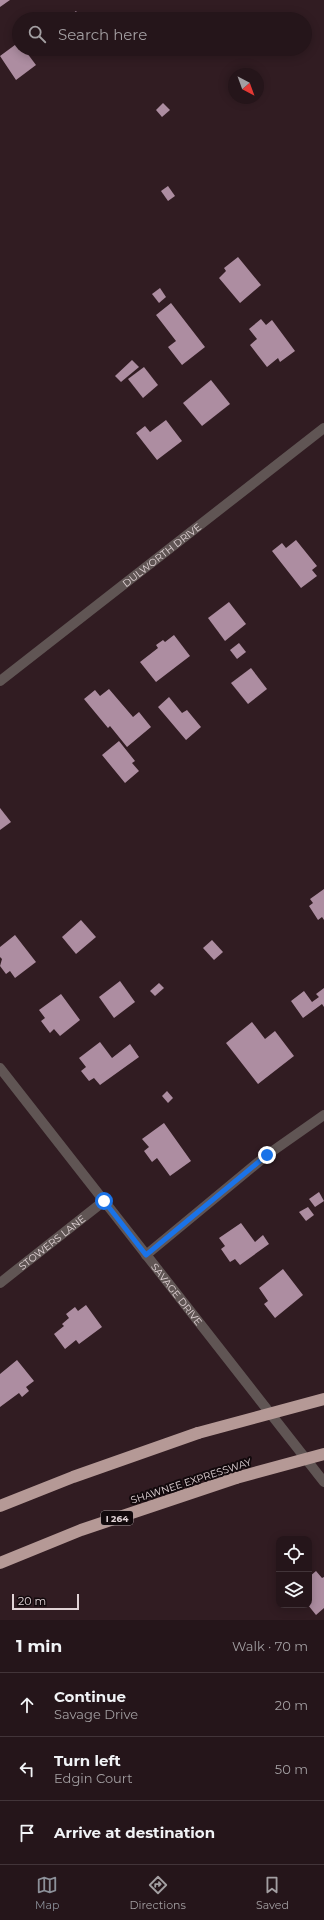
<!DOCTYPE html>
<html lang="en">
<head>
<meta charset="utf-8">
<style>
  :root { --surface:#25151a; --page:#2d1e23; --text:#f1f3f6; --muted:#a39fa2; --line:#423439; --accent:#8c9099 }
  body { margin:0; font-family:Montserrat,sans-serif; background:var(--page); color:var(--text) }
  .controls { position:absolute; right:12px; bottom:12px; display:grid; overflow:hidden; border-radius:8px; box-shadow:0 2px 10px #0003 }
  .controls button { width:36px; height:36px; display:grid; place-items:center; padding:0; border:0; border-bottom:1px solid var(--line); background:var(--surface); color:var(--text); font:20px sans-serif }
  .compass { position:absolute; left:228px; top:68px; width:36px; height:36px; border-radius:50%; background:var(--surface); box-shadow:0 2px 10px #0003; rotate:139deg }
  .scale { position:absolute; left:12px; bottom:10px; width:67px; box-sizing:border-box; padding-left:4px; border:2px solid #e1d3d6; border-top:0; font-size:11px; line-height:14px; white-space:nowrap; color:#e1d3d6; -webkit-text-stroke:3px #12090c; paint-order:stroke }
  .stop { position:absolute; width:12px; height:12px; margin:-9px; border:3px solid #1a73e8; border-radius:50%; background:#fff }
  .stop.end { background:#1a73e8; border-color:#fff; box-shadow:0 1px 4px #0008 }
  .list { margin:0; padding:0; list-style:none }
  h2 { display:flex; justify-content:space-between; align-items:center; height:52px; margin:0; padding:0 16px; font-size:17px }
  h2 small { font-size:13px; font-weight:400; color:var(--muted) }
  .list li { display:grid; grid-template-columns:26px 1fr auto; gap:12px; align-items:center; box-sizing:border-box; height:64px; padding:0 16px; border-top:1px solid var(--line) }
  .list b { display:block; font-size:15px; white-space:nowrap }
  .list p { margin:0; font-size:13px; white-space:nowrap; color:var(--muted) }
  .list em { font-size:13px; font-style:normal; color:var(--muted) }
  .icon { flex:none; width:22px; height:22px; fill:none; stroke:currentColor; stroke-width:2; stroke-linecap:round; stroke-linejoin:round }
  .map { position:relative; flex:none; width:324px; height:1620px; overflow:hidden }
  .search { position:absolute; background:var(--surface); box-shadow:0 2px 10px #0003; left:12px; right:12px; top:12px; height:44px; display:flex; align-items:center; gap:10px; box-sizing:border-box; padding:0 14px; border-radius:22px; color:var(--muted); font-size:15px }
  .sheet { height:244px; background:var(--surface) }
  nav { display:flex; justify-content:space-around; align-items:center; box-sizing:border-box; height:56px; border-top:1px solid var(--line); background:var(--surface); font-size:11px; color:var(--muted) }
  nav a { display:grid; justify-items:center; gap:2px }
  nav .on { color:var(--accent) }
  .map>svg:first-child { display:block }
  .building { fill:#ad8da1 }
  .lines { fill:none; stroke-linecap:round; stroke-linejoin:round }
  .minor { stroke:#605554; stroke-width:10 }
  .highway { stroke:#b59996; stroke-width:12 }
  .highway-bridge { stroke:#b59996; stroke-width:12 }
  .route { stroke:#1a73e8; stroke-width:5 }
  .labels { text-anchor:middle; dominant-baseline:central; stroke-width:4; stroke-linejoin:round; paint-order:stroke }
  .shield { fill:#12090c; stroke:#a39699; stroke-width:1 }
  .shield-label { font-size:9px; font-weight:bold; fill:#e1d3d6 }
  .street-label { font-size:10px; fill:#e1d3d6; stroke:#12090c }
</style>
</head>
<body>
<div class="map">
<svg width="324" height="1620" viewBox="0 0 324 1620">
  <rect width="100%" height="100%" fill="#311c22"/>
  <g class="building">
    <path d="M0 0H10L0 7Z"/>
    <path d="M76 11 82 19H65Z"/>
    <path d="M19 42V49H24L36 65 16 80 0 56Z"/>
    <path d="M163 103 170 110 162 117 156 110Z"/>
    <path d="M168 186 175 196 168 201 161 191Z"/>
    <path d="M238 257 261 285 240 303 219 278 226 271 224 268Z"/>
    <path d="M160 288 166 297 159 303 152 294Z"/>
    <path d="M171 303 205 347 182 365 168 347 176 341 156 315Z"/>
    <path d="M261 319 266 325 272 320 295 351 280 362 278 358 267 367 250 345 257 339 249 329Z"/>
    <path d="M132 360 139 367 121 382 115 376Z"/>
    <path d="M144 367 158 385 143 398 128 379Z"/>
    <path d="M211 380 230 404 202 426 183 403Z"/>
    <path d="M166 420 182 441 157 460 136 433 145 426 150 432Z"/>
    <path d="M296 540 317 566 312 570 317 576 301 588 272 551 282 543 286 548Z"/>
    <path d="M229 602 246 624 225 641 208 618Z"/>
    <path d="M174 635 190 656 156 682 140 662 158 648 156 645 163 640 165 642Z"/>
    <path d="M239 643 246 652 237 659 230 650Z"/>
    <path d="M251 668 267 689 248 704 231 683Z"/>
    <path d="M109 689 133 717 139 712 151 727 127 747 110 726 108 728 84 699 95 690 100 696Z"/>
    <path d="M169 697 182 713 187 710 201 727 186 740 158 707Z"/>
    <path d="M119 741 135 761 132 763 139 771 125 783 102 755Z"/>
    <path d="M0 808 11 822 0 830Z"/>
    <path d="M324 889V920L322 917 318 920 309 906 313 903 310 899Z"/>
    <path d="M81 920 96 937 76 954 62 937Z"/>
    <path d="M15 935 36 962 15 978 10 971 6 974 0 966 2 959 0 957V947Z"/>
    <path d="M212 940 223 952 214 960 203 948Z"/>
    <path d="M120 981 135 1002 114 1018 99 997Z"/>
    <path d="M159 983 164 988 155 996 150 991Z"/>
    <path d="M324 988V1007L322 1004 303 1018 291 1001 304 991 312 1002 319 997 316 994Z"/>
    <path d="M61 994 80 1020 60 1036 54 1029 50 1033 41 1021 45 1018 39 1010Z"/>
    <path d="M252 1022 265 1039 275 1031 294 1056 258 1084 226 1043Z"/>
    <path d="M100 1042 112 1058 130 1044 139 1057 100 1085 94 1078 89 1081 81 1071 86 1067 79 1058Z"/>
    <path d="M167 1091 173 1098 168 1103 162 1096Z"/>
    <path d="M164 1123 191 1161 170 1176 157 1158 152 1162 144 1151 149 1147 142 1139Z"/>
    <path d="M319 1192 324 1201 315 1207 309 1199Z"/>
    <path d="M308 1207 314 1215 306 1221 299 1212Z"/>
    <path d="M241 1223 255 1242 263 1235 269 1244 240 1265 235 1259 230 1262 221 1249 225 1246 219 1238Z"/>
    <path d="M283 1269 303 1295 275 1318 264 1304 268 1301 259 1288Z"/>
    <path d="M86 1305 102 1327 79 1344 76 1340 65 1349 54 1334 64 1326 62 1324 69 1318 66 1314 75 1307 78 1311Z"/>
    <path d="M17 1360 34 1381 26 1387 29 1391 22 1397 19 1393 0 1407V1374Z"/>
    <path d="M316 1571 322 1578 324 1577V1608L316 1615 308 1605 309 1577Z"/>
  </g>
  <g class="lines">
    <g class="minor">
      <path id="s1" d="M0 681 324 428"/>
      <path id="s2" d="M0 1068 324 1482"/>
      <path d="M146 1255 267 1155 324 1115"/>
      <path id="s3" d="M0 1283 104 1201"/>
    </g>
    <g class="highway">
      <path d="M0 1506 73 1477 198 1433"/>
      <path d="M0 1563 81 1530 236 1478"/>
    </g>
    <g class="highway-bridge">
      <path d="M198 1433 324 1399"/>
      <path d="M236 1478 324 1454"/>
    </g>
  </g>
  <g class="lines">
    <path class="route" d="M104 1201 146 1255 267 1155"/>
  </g>
  <g class="labels">
    <rect class="shield" x="101" y="1511" width="32" height="14" rx="3"/>
    <g class="shield-label">
      <text x="117" y="1518">I 264</text>
    </g>
    <g class="street-label">
      <text stroke="none"><textPath href="#s1" startOffset="205">DULWORTH DRIVE</textPath></text>
      <text stroke="none"><textPath href="#s3" startOffset="66">STOWERS LANE</textPath></text>
      <text stroke="none"><textPath href="#s2" startOffset="287">SAVAGE DRIVE</textPath></text>
      <text transform="translate(191 1481) rotate(-18)">SHAWNEE EXPRESSWAY</text>
    </g>
  </g>
</svg>
<div class="controls">
<button><svg class="icon" aria-label="locate" viewBox="0 0 24 24"><circle cx="12" cy="12" r="6"/><path d="M12 2v4M12 18v4M2 12h4M18 12h4"/></svg></button>
<button><svg class="icon" aria-label="layers" viewBox="0 0 24 24"><path d="M12 4l9 5-9 5-9-5zM3 14l9 5 9-5"/></svg></button>
</div>
<svg class="compass" viewBox="-18 -18 36 36"><path d="M0-13l5 13h-10z" fill="#e53935"/><path d="M0 13l5-13h-10z" fill="#a39fa2"/></svg>
<div class="scale">20 m</div>
<div class="stop" style="left:104px;top:1201px"></div>
<div class="stop end" style="left:267px;top:1155px"></div>
<div class="search"><svg class="icon" aria-label="search" viewBox="0 0 24 24"><circle cx="10" cy="10" r="6"/><path d="M15 15l6 6"/></svg>Search here</div>
</div>
<section class="sheet">
<h2>1 min<small>Walk · 70 m</small></h2>
<ul class="list">
<li><svg class="icon" aria-label="ahead" viewBox="0 0 24 24"><path d="M12 20V5M6 11l6-6 6 6"/></svg><div><b>Continue</b><p>Savage Drive</p></div><em>20 m</em></li>
<li><svg class="icon" aria-label="left" viewBox="0 0 24 24"><path d="M17 20v-9H6M10 6l-5 5 5 5"/></svg><div><b>Turn left</b><p>Edgin Court</p></div><em>50 m</em></li>
<li><svg class="icon" aria-label="arrive" viewBox="0 0 24 24"><path d="M6 21V4h12l-3 4 3 4H6"/></svg><div><b>Arrive at destination</b></div></li>
</ul>
</section>
<nav>
<a class="on"><svg class="icon" aria-label="map" viewBox="0 0 24 24"><path d="M3 6l6-2 6 2 6-2v14l-6 2-6-2-6 2zM9 4v14M15 6v14"/></svg>Map</a>
<a><svg class="icon" aria-label="directions" viewBox="0 0 24 24"><path d="M12 3l9 9-9 9-9-9zM9 14v-3h6M13 9l2 2-2 2"/></svg>Directions</a>
<a><svg class="icon" aria-label="saved" viewBox="0 0 24 24"><path d="M7 4h10v16l-5-4-5 4z"/></svg>Saved</a>
</nav>
</body>
</html>
